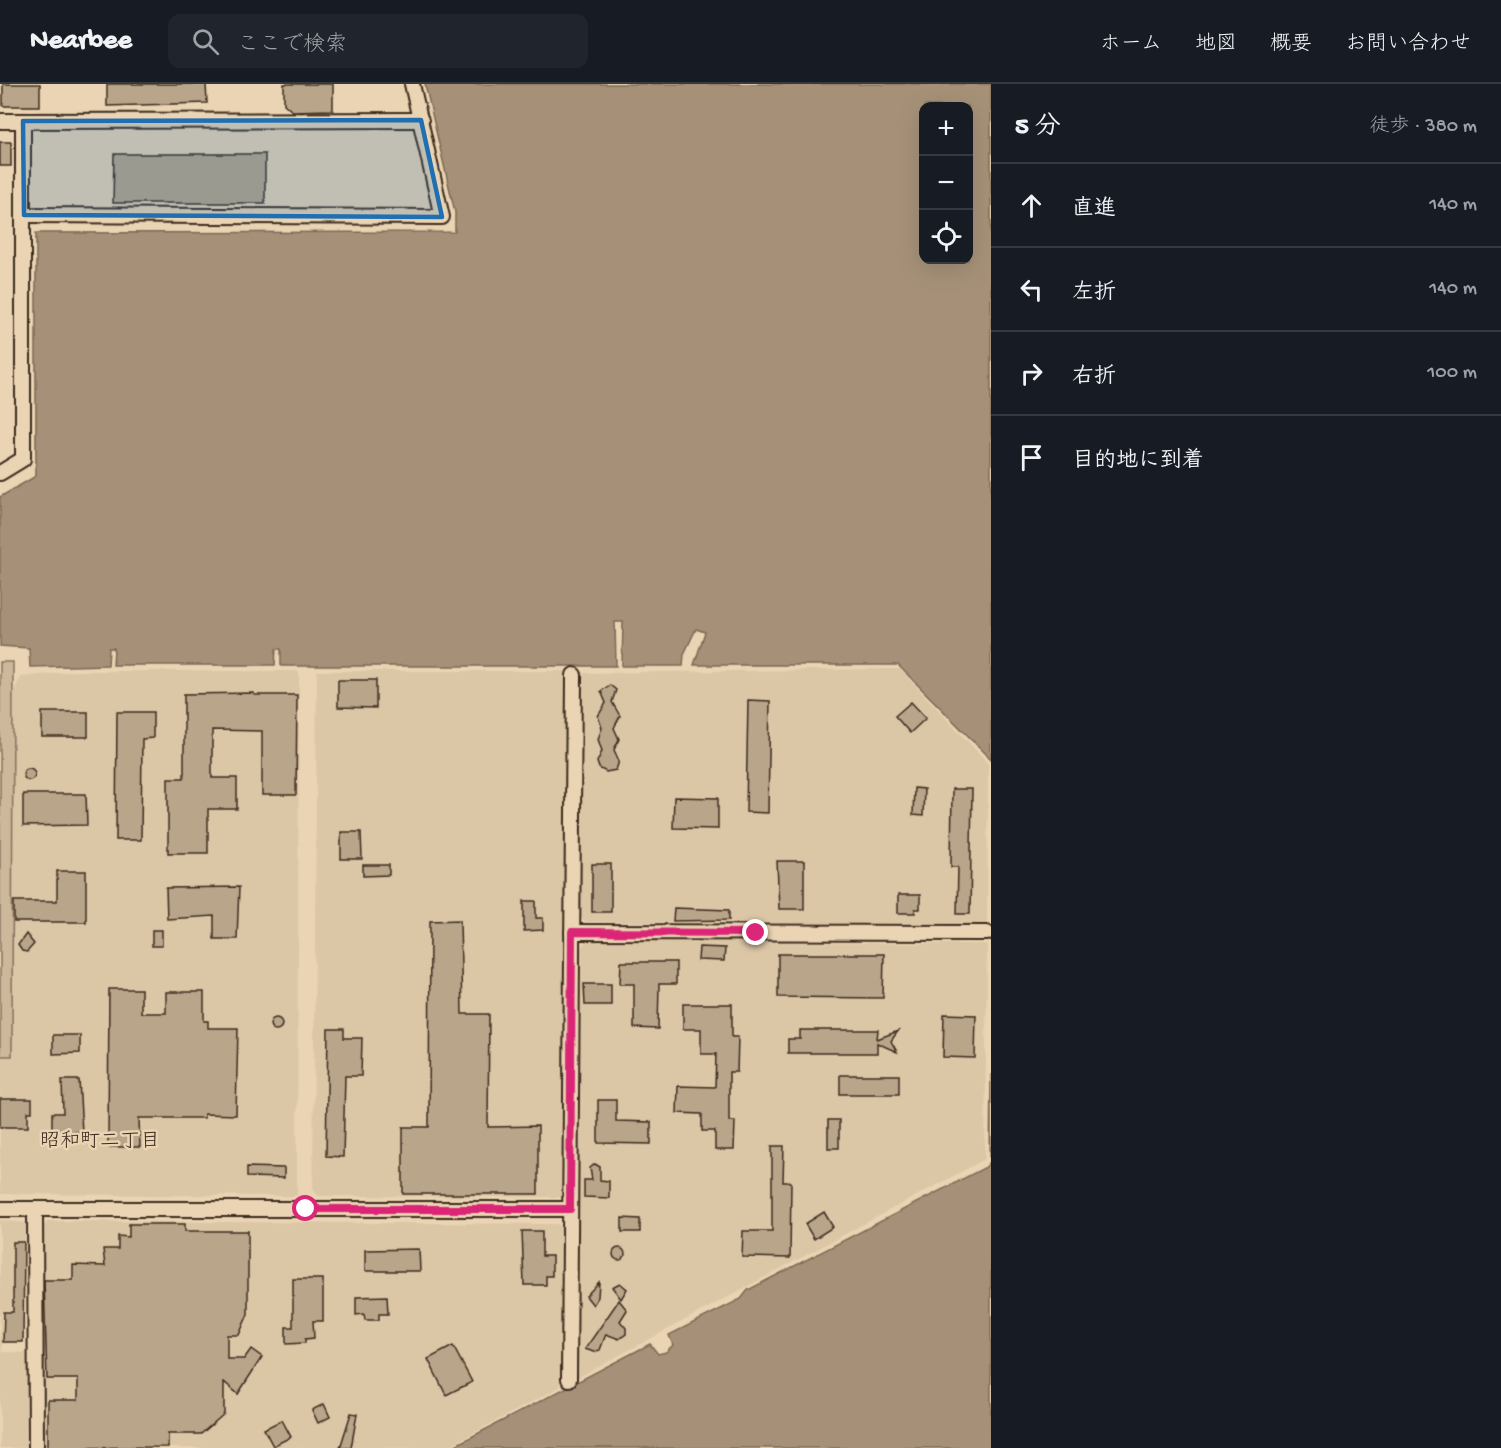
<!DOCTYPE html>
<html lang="ja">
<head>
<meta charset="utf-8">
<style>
  :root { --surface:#171b24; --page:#20242c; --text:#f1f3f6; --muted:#9ea1a6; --line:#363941 }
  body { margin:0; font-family:"Gochi Hand","Klee One",sans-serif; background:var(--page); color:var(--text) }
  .controls { position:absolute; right:18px; top:18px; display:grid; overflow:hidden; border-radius:12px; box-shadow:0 6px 24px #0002 }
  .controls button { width:54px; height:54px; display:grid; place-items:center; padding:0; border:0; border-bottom:2px solid var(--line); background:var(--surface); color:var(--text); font:30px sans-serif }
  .stop { position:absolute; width:18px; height:18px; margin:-14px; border:4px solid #db2777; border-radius:50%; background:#fff }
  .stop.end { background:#db2777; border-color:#fff; box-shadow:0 2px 6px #0008 }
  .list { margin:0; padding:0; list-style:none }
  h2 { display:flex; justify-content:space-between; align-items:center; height:78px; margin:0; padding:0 24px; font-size:26px }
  h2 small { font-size:20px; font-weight:400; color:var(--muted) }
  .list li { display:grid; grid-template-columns:39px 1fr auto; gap:18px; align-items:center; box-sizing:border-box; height:84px; padding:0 24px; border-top:2px solid var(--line) }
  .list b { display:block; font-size:22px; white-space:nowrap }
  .list em { font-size:20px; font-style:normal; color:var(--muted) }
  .icon { flex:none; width:33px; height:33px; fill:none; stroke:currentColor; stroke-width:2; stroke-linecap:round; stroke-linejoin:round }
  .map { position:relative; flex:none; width:991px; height:1364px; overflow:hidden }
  header { display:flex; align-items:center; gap:36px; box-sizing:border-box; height:84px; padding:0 30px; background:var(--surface); border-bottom:2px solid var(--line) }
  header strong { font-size:28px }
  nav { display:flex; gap:33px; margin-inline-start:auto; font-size:21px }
  .search { width:420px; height:54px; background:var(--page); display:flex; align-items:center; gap:15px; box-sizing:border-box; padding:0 21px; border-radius:12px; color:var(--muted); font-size:22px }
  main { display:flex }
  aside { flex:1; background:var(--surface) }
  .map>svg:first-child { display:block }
  .built { fill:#dbc6a6 }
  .green { fill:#ceb89b; stroke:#84715c; stroke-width:1.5 }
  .water { fill:#a69178; stroke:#7b6854; stroke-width:1.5; fill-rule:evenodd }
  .building { fill:#b9a589; stroke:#3b2a1e; stroke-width:1.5 }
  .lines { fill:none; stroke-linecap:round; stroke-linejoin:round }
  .street-casing { stroke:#3b2a1e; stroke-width:18 }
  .street { stroke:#ead4b3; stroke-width:14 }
  .route { stroke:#db2777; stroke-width:8 }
  .marked { fill:#1f6fb2; fill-opacity:0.2; stroke:#1f6fb2; stroke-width:4.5; stroke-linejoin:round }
  .labels { text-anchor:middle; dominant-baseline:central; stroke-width:5; stroke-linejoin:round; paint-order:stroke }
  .neighbourhood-label { font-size:20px; fill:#3b2a1e; stroke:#ead4b3 }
</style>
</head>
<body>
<header>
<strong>Nearbee</strong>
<div class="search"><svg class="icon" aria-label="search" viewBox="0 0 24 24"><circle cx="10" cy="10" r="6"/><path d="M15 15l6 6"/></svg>ここで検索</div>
<nav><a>ホーム</a><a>地図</a><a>概要</a><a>お問い合わせ</a></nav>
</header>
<main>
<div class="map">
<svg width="991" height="1364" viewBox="0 0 991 1364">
  <rect width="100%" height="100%" fill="#ead4b3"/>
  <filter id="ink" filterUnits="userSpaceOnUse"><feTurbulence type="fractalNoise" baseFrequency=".0167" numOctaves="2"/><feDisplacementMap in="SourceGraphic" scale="12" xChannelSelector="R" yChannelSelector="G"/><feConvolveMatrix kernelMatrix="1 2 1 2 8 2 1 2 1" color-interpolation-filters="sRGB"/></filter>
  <g filter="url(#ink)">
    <g class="built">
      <path d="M900 585 988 679 987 840 585 838 580 833 582 589Z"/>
      <path d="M74 587H299L297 1112 0 1110V972H12L13 609 21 593Z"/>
      <path d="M317 587H566L563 1109 559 1113 319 1112 313 1106Z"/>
      <path d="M586 857 987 860 985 1075 577 1294 581 864Z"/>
      <path d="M0 1136 26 1139 25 1158H13L12 1226 2 1227V1268L27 1269 26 1364H0Z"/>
      <path d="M47 1137 558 1140 561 1144 560 1303 445 1364H44V1143Z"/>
    </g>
    <path class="green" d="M0 578H13L12 972H0Z"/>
    <g class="water">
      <path d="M425 0H991V675L898 581H694L705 548 696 545 684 570 683 582H622L623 538H615L616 582H281V565H276L275 581H113L114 564H109L108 581 30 583 29 564 0 562V413L36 392V149L455 148V128ZM968 22V176H924V22Z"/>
      <path d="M991 990V1364H450L650 1260 658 1270 666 1268 673 1261 669 1251 741 1215 748 1206 986 1083 990 1078Z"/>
    </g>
    <g class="building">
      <rect x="3" y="0" width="37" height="22"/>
      <path d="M107 0H206L207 19 107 22Z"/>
      <path d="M284 0H333V26L292 27 284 20Z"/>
      <rect x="0" y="58" width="11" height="24"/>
      <path d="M114 70H265V119H113Z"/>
      <path d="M338 596H376V624L338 623Z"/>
      <path d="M610 601 616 606 612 618 620 632 614 644 619 655 614 666 619 677 616 686 606 688 599 684 597 678 602 667 598 655 602 644 598 632 606 619 601 607Z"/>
      <path d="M254 609V611H297L296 711H262V647L212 646V694H237V725H208V769H168V694H184V610Z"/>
      <path d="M748 616 770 617 768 729 746 728Z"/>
      <path d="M911 618 926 634 910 649 895 632Z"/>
      <rect x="42" y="628" width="46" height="25"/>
      <path d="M117 628H153V654L142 655 141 756H116Z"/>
      <circle cx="29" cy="690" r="6"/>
      <path d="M914 704 924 705 923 732 913 731Z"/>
      <path d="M952 705H972L970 830H957L958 783H951Z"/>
      <path d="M23 710H86L87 741 23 742Z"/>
      <path d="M674 713 718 714V745L673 744Z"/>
      <path d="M341 748H361L362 775H341Z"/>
      <path d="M777 777H804V825H779Z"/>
      <rect x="592" y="780" width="19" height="48"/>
      <path d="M363 781H389V791L363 792Z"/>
      <path d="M57 787H86V838H14V817H57Z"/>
      <path d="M239 803 237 855H214V832L167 835 166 804Z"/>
      <path d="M898 811H920V825H915V829H898Z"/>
      <path d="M524 817H536V834H543V846L524 847Z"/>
      <path d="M674 824 729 826V836L673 837Z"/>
      <path d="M460 836 462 930H489L488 1043 538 1042V1110H403V1043H429L430 837Z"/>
      <rect x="152" y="846" width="10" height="16"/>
      <path d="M26 850 34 860 27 868 22 867 18 861Z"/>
      <path d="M699 863 725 864 724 877 698 876Z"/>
      <path d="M778 870H884L883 914 778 913Z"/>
      <path d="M621 878H676V900H659L658 945 634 944V900H620Z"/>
      <path d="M584 900H611V921H585Z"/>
      <path d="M109 905H141V929H166V908H204V937H208V944H238L236 1031 204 1030V1034H139L140 1063H108Z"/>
      <path d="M683 920H732V953H738L737 988H729V1037H735L734 1066H715V1047H702V1030L677 1029 678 1002 715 1003 716 970H701V945H683Z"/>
      <path d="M944 930 976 931 975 974 943 973Z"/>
      <circle cx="276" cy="940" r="6"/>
      <path d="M328 945H344V954H362L361 992H345L343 1073 326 1072Z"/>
      <path d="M800 946H878L877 955 898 947 891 957 897 968 877 959V969H788V955H800Z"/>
      <path d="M53 951H80V969L53 970Z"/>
      <rect x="840" y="991" width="59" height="19"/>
      <path d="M62 996H79L82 1048 52 1047V1029H63Z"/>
      <path d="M0 1015H32V1028H28V1043H0Z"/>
      <path d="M598 1016H616V1037L651 1038V1060L598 1059Z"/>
      <rect x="828" y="1036" width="11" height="28"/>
      <path d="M772 1062H784L783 1098H791L790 1174 742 1173 743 1147H772Z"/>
      <path d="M595 1080 600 1083V1096L609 1097V1114L584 1113V1096H592L590 1084Z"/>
      <path d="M247 1083 284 1084V1094L247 1093Z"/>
      <path d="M824 1128 833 1143 814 1155 805 1140Z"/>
      <path d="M622 1134 640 1135V1148H622Z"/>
      <path d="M129 1140H185V1147H248V1230L239 1251H227V1275H244L251 1265 262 1273 238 1310 224 1298V1330L201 1350H168V1363L48 1364V1316H78V1295H47L44 1196H73V1181L105 1182 103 1165H118V1152L129 1153Z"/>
      <path d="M522 1147H542V1172H552V1192H546V1201H524Z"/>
      <path d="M13 1158H24L23 1258H3L4 1228H13Z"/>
      <circle cx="619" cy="1170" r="6"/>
      <path d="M419 1165 420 1187H365V1166Z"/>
      <path d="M293 1195H323V1237H313L314 1254 305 1255V1259L286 1260V1243H293Z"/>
      <path d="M599 1198 598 1213 593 1221 586 1212Z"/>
      <path d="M620 1199 627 1205 621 1215 612 1203Z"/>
      <path d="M387 1212 388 1230H379V1236H365L364 1230 356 1231V1213Z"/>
      <path d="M619 1216 627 1226 620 1237 626 1244V1250L619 1255 606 1250 600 1266 594 1268 585 1265Z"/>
      <path d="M453 1262 472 1298 446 1311 428 1275Z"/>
      <path d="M324 1320 330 1333 318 1339 312 1326Z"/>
      <path d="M351 1329 357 1330 351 1364H340Z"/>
      <path d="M282 1336 291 1353 273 1362 264 1345Z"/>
    </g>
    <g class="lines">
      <defs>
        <g id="street">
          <path d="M0 37 421 36"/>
          <path d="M24 131 442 133 412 0"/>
          <path d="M0 389 23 375V37"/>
          <path d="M572 848 987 849"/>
          <path d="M0 1125H570"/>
          <path d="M35 1125 36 1364"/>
          <path d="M569 1295 574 591"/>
        </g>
      </defs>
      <use href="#street" class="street-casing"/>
      <use href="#street" class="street"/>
    </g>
  </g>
  <g class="lines" filter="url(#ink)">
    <path class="route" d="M306 1125H570L572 848 756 849"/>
  </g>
  <path class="marked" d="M421 36 442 133 24 131 23 37Z"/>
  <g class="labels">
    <g class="neighbourhood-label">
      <text x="100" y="1058">昭和町二丁目</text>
    </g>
  </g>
</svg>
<div class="controls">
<button>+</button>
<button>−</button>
<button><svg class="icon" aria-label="locate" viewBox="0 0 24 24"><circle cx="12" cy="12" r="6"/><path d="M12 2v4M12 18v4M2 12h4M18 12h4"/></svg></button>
</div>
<div class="stop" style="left:306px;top:1125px"></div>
<div class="stop end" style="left:756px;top:849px"></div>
</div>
<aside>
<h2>5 分<small>徒歩 · 380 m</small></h2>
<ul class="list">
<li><svg class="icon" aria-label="ahead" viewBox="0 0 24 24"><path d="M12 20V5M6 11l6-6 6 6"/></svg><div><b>直進</b></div><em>140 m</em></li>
<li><svg class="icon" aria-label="left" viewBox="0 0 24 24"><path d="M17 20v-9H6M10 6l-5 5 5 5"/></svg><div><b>左折</b></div><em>140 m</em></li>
<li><svg class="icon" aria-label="right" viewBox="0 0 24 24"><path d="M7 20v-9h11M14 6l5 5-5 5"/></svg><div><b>右折</b></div><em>100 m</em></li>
<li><svg class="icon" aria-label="arrive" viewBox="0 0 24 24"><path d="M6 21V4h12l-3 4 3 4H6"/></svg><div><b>目的地に到着</b></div></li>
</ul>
</aside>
</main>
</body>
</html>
